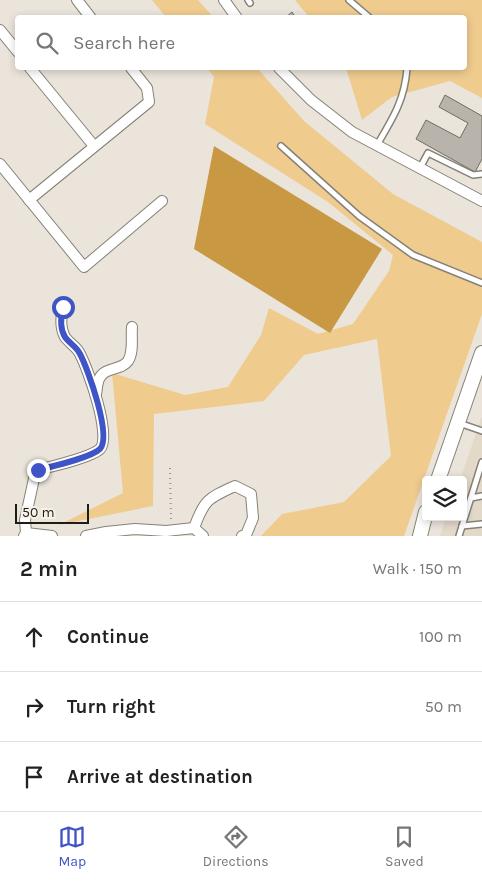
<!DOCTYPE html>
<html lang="en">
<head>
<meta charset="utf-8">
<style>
  :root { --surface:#fff; --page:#f2f2f2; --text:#222; --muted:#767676; --line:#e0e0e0; --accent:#3f54c7 }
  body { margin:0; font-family:Karla,sans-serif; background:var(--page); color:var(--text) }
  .controls { position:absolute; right:15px; bottom:15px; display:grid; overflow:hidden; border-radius:5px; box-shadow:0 2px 8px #0003 }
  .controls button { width:45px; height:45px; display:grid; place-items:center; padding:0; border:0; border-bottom:1px solid var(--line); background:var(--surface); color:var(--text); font:25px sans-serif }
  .scale { position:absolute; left:15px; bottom:12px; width:74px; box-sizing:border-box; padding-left:5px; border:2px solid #1e1c19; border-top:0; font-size:14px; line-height:18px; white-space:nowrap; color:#1e1c19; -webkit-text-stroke:4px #f7f1e8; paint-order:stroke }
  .stop { position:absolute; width:15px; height:15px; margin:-11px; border:4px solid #3f54c7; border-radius:50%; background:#fff }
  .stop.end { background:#3f54c7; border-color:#fff; box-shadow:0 1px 5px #0008 }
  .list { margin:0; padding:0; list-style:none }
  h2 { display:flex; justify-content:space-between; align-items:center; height:65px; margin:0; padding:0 20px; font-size:21px }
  h2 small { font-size:16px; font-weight:400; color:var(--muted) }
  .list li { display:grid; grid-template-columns:32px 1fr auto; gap:15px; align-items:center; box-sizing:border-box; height:70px; padding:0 20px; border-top:1px solid var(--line) }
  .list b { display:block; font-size:19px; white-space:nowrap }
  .list em { font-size:16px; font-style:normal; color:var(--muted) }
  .icon { flex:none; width:28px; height:28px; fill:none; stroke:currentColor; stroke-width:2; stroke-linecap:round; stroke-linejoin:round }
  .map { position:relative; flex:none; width:482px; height:536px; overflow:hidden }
  .search { position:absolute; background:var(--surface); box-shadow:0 2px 8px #0003; left:15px; right:15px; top:15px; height:55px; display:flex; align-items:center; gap:12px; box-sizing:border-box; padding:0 18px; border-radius:5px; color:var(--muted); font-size:19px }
  .sheet { height:275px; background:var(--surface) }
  nav { display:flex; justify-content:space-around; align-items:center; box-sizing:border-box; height:70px; border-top:1px solid var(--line); background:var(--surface); font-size:14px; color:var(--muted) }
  nav a { display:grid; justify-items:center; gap:2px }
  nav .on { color:var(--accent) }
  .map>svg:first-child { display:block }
  .built { fill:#e3d9c9 }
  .green { fill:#efcb8e }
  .water { fill:#c89842 }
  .building { fill:#b9b4ab; stroke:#726d64 }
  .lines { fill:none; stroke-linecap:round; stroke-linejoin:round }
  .service-casing { stroke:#868178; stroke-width:8 }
  .minor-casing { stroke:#868178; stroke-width:12 }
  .tertiary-casing { stroke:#868178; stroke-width:16 }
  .path { stroke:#97938c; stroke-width:2; stroke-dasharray:1 4; stroke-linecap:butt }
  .service { stroke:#fff; stroke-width:5 }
  .minor { stroke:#fff; stroke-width:10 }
  .tertiary { stroke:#fff; stroke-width:14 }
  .route { stroke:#3f54c7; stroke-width:6 }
</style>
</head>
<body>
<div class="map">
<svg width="482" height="536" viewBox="0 0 482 536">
  <rect width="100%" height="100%" fill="#eae4db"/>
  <path class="built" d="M482 416V536H440L446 517H463V480H460Z"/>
  <g class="green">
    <path d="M152 0H198L213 17H166Z"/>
    <path d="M295 0H482V98L450 81 392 97 362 120 346 68H464V18L309 17Z"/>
    <path d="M207 68H257L304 121 393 194 482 242V314L404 536H261L282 514 344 502 391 456 377 339 304 355 264 401 154 414 153 506 59 525 123 493 112 373 185 395 228 387 261 335 269 308 318 334 353 324 389 271 393 255 328 202 205 124 214 77Z"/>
  </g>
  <path class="water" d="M214 146 382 249 330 333 194 249Z"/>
  <g class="building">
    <path d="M292 12 296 18H285Z"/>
    <path d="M445 95 482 116V159L475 172 416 139 426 120 460 138 468 123 439 107Z"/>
  </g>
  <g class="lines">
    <defs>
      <g id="service">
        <path d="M248 0 250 3"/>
        <path d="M349 0 370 18"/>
        <path d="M377 145C393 118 405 99 407 68"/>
        <path d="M281 146 359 216 413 255 482 283"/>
        <path d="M420 168 428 153 473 175 482 174"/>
        <path d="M459 423 482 431"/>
        <path d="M471 498 482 496"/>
        <path d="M462 526 482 524"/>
        <path d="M459 536 482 462"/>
      </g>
      <g id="minor">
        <path d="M77 0 91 18"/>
        <path d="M224 0 237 18"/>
        <path d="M0 30 18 52"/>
        <path d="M30 68 94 146"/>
        <path d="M279 68 311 100 352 132 482 201"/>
        <path d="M0 164 84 267 162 201"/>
        <path d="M29 200 149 102 147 88 131 68"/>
        <path d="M96 394C97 390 97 383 99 379 105 366 121 371 128 361 134 352 131 337 132 327"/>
        <path d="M194 528C204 500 208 498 235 486L251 494 253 518 246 535 242 536"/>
        <path d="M26 533 52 536"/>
        <path d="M24 536 26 533 25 520 35 474 38 470C53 466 90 458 100 449 112 436 88 369 80 354 77 347 69 343 65 337 60 328 61 316 63 307"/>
        <path d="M86 536 106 532 135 529 166 531 194 528 203 536"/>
      </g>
      <g id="tertiary">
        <path d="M438 480 482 353"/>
        <path d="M420 536 426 512"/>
      </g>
    </defs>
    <use href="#service" class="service-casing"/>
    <use href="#minor" class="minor-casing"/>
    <use href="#tertiary" class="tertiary-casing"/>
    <path class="path" d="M170 468 171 521"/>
    <use href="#service" class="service"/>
    <use href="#minor" class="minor"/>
    <use href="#tertiary" class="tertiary"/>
  </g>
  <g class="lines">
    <path class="route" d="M38 470C53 466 90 458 100 449 112 436 88 369 80 354 77 347 69 343 65 337 59 328 61 316 63 307"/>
  </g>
</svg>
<div class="controls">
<button><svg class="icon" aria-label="layers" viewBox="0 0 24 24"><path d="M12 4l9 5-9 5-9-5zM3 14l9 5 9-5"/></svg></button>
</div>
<div class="scale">50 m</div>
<div class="stop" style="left:63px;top:307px"></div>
<div class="stop end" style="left:38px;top:470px"></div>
<div class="search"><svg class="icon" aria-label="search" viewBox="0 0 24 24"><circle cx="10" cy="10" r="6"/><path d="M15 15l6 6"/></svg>Search here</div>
</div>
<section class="sheet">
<h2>2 min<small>Walk · 150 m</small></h2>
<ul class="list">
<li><svg class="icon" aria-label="ahead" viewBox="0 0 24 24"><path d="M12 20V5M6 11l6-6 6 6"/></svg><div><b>Continue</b></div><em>100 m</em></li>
<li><svg class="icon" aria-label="right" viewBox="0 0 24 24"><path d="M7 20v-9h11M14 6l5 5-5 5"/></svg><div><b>Turn right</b></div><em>50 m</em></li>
<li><svg class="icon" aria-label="arrive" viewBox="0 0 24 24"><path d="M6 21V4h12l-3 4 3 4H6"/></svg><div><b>Arrive at destination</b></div></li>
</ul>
</section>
<nav>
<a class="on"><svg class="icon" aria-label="map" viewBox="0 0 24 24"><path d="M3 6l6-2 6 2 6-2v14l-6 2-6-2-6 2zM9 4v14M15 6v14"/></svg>Map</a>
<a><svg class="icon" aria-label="directions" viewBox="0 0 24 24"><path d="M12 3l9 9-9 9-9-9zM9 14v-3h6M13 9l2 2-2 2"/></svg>Directions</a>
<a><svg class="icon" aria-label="saved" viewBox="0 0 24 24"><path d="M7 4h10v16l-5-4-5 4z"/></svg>Saved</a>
</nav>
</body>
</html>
